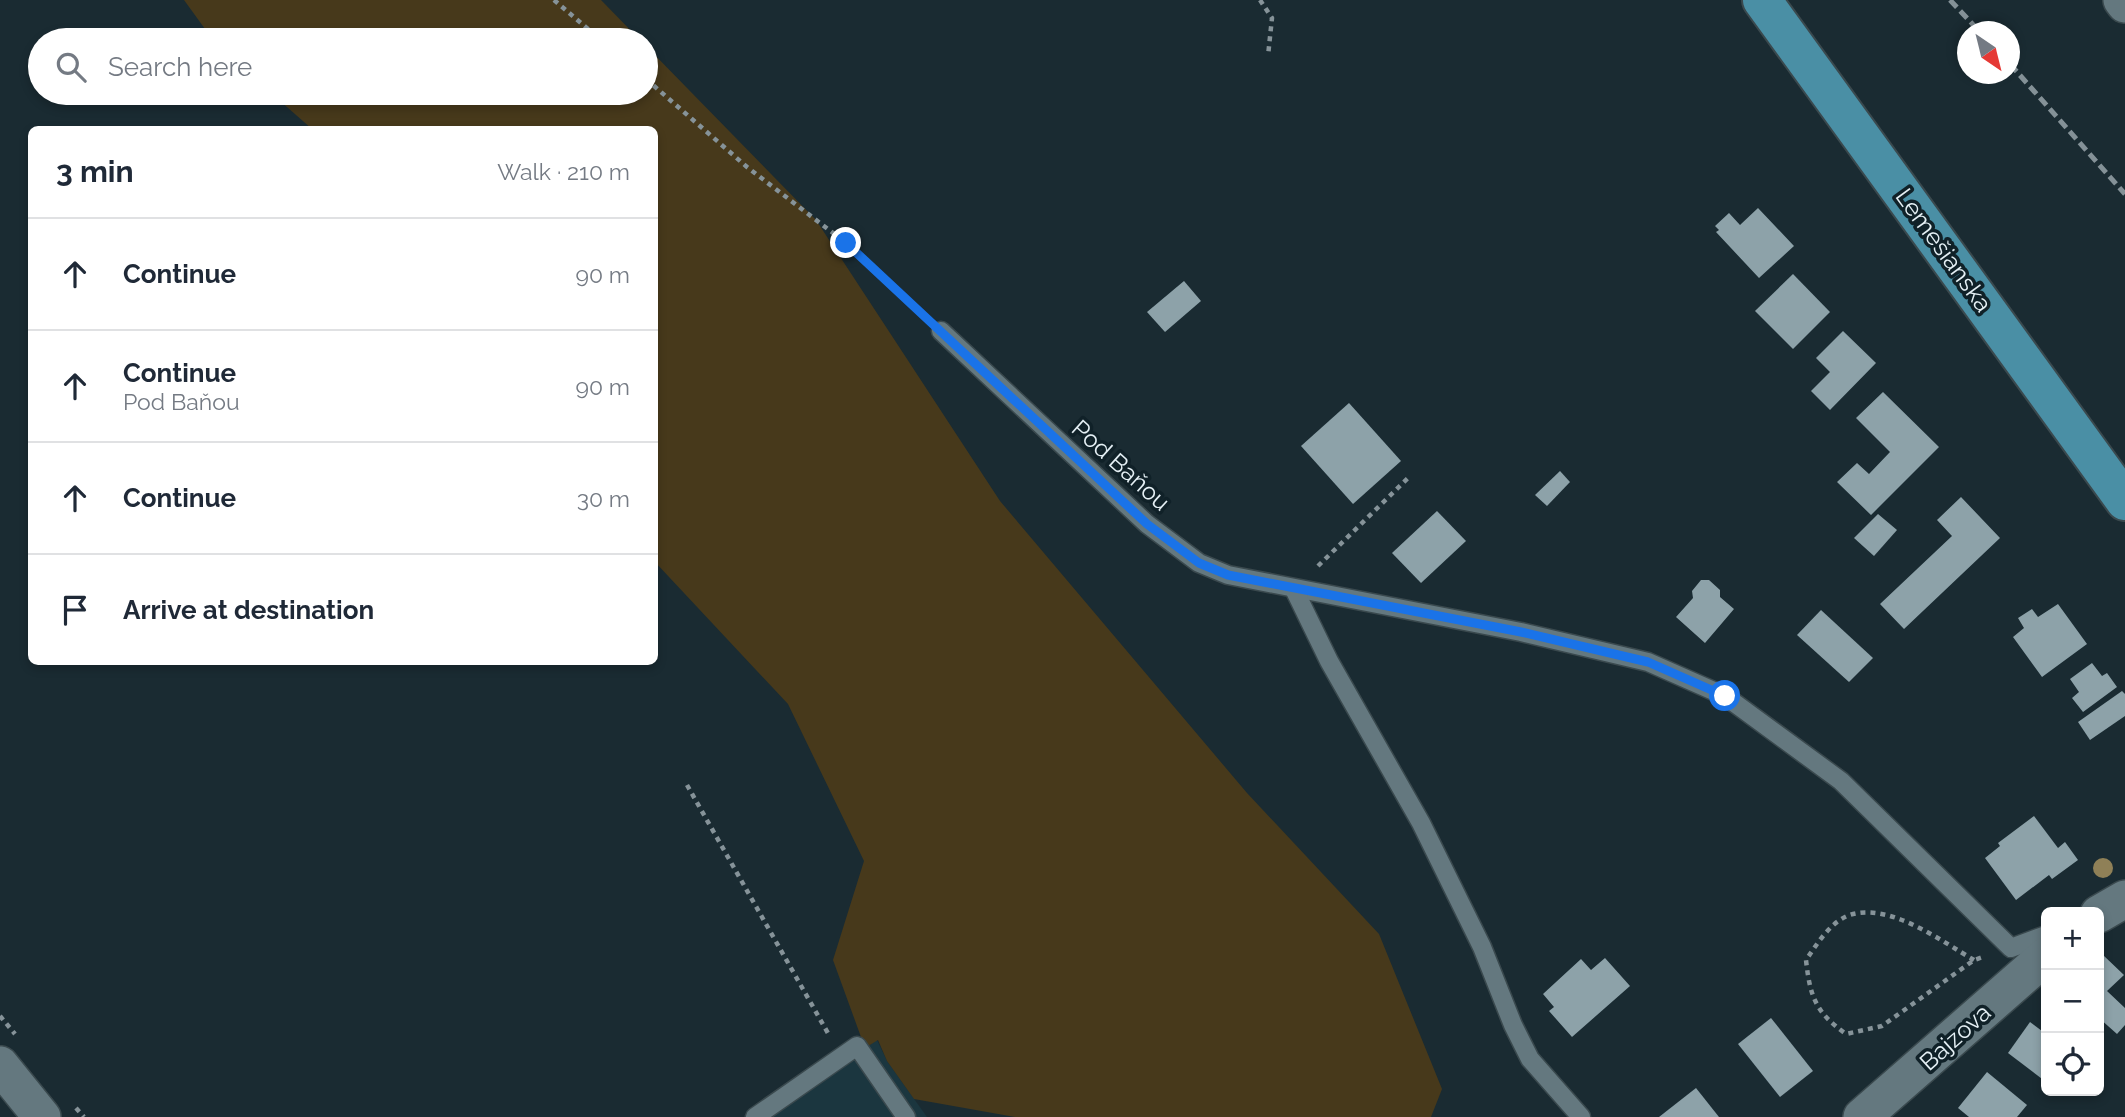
<!DOCTYPE html>
<html lang="en">
<head>
<meta charset="utf-8">
<style>
  :root { --surface:#fff; --page:#f6f6f7; --text:#1f2937; --muted:#747a83; --line:#e0e1e3 }
  body { margin:0; font-family:Raleway,sans-serif; background:var(--page); color:var(--text) }
  .controls { position:absolute; right:21px; bottom:21px; display:grid; overflow:hidden; border-radius:10px; box-shadow:0 4px 10px #0003 }
  .controls button { width:63px; height:63px; display:grid; place-items:center; padding:0; border:0; border-bottom:2px solid var(--line); background:var(--surface); color:var(--text); font:35px sans-serif }
  .compass { position:absolute; left:1957px; top:21px; width:63px; height:63px; border-radius:50%; background:var(--surface); box-shadow:0 4px 10px #0003; rotate:145deg }
  .stop { position:absolute; width:21px; height:21px; margin:-16px; border:5px solid #1a73e8; border-radius:50%; background:#fff }
  .stop.end { background:#1a73e8; border-color:#fff; box-shadow:0 2px 7px #0008 }
  .list { margin:0; padding:0; list-style:none }
  h2 { display:flex; justify-content:space-between; align-items:center; height:91px; margin:0; padding:0 28px; font-size:30px }
  h2 small { font-size:23px; font-weight:400; color:var(--muted) }
  .list li { display:grid; grid-template-columns:46px 1fr auto; gap:21px; align-items:center; box-sizing:border-box; height:112px; padding:0 28px; border-top:2px solid var(--line) }
  .list b { display:block; font-size:26px; white-space:nowrap }
  .list p { margin:0; font-size:23px; white-space:nowrap; color:var(--muted) }
  .list em { font-size:23px; font-style:normal; color:var(--muted) }
  .icon { flex:none; width:38px; height:38px; fill:none; stroke:currentColor; stroke-width:2; stroke-linecap:round; stroke-linejoin:round }
  .map { position:relative; flex:none; width:2125px; height:1117px; overflow:hidden }
  .search { position:absolute; background:var(--surface); box-shadow:0 4px 10px #0003; left:28px; top:28px; width:630px; height:77px; display:flex; align-items:center; gap:18px; box-sizing:border-box; padding:0 24px; border-radius:38px; color:var(--muted); font-size:26px }
  .panel { position:absolute; background:var(--surface); box-shadow:0 4px 10px #0003; left:28px; top:126px; width:630px; height:539px; border-radius:10px }
  .map>svg:first-child { display:block }
  .built { fill:#1b363f }
  .green { fill:#47391b }
  .building { fill:#8da2a9 }
  .lines { fill:none; stroke-linecap:round; stroke-linejoin:round }
  .lane-casing { stroke:#3a494e; stroke-width:21 }
  .street-casing { stroke:#3a494e; stroke-width:40 }
  .primary-casing { stroke:#3a494e; stroke-width:42 }
  .path { stroke:#869399; stroke-width:4.5; stroke-dasharray:5 5; stroke-linecap:butt }
  .lane { stroke:#64787f; stroke-width:18 }
  .street { stroke:#64787f; stroke-width:37 }
  .primary { stroke:#4a8fa5; stroke-width:38 }
  .rail { stroke:#849197; stroke-width:5; stroke-dasharray:10 5; stroke-linecap:butt }
  .tree { fill:#8f8057 }
  .route { stroke:#1a73e8; stroke-width:9 }
  .labels { text-anchor:middle; dominant-baseline:central; stroke-width:7; stroke-linejoin:round; paint-order:stroke }
  .street-label { font-size:24px; fill:#e5f0f5; stroke:#102128 }
</style>
</head>
<body>
<div class="map">
<svg width="2125" height="1117" viewBox="0 0 2125 1117">
  <rect width="100%" height="100%" fill="#1a2b32"/>
  <path class="built" d="M877 1040 887 1061 927 1117H763Z"/>
  <g class="green">
    <path d="M184 0H601L640 40H213Z"/>
    <path d="M646 46 816 220 1000 501 1247 793 1379 934 1442 1089 1431 1117H1015L914 1099 887 1061 878 1040 865 1048 833 960 864 861 788 704 655 562 654 130 312 129 271 93H646Z"/>
  </g>
  <g class="building">
    <path d="M1758 208 1794 246 1759 278 1716 232 1719 230 1715 226 1729 213 1740 225Z"/>
    <path d="M1793 274 1830 312 1793 349 1755 311Z"/>
    <path d="M1184 281 1201 301 1165 332 1147 312Z"/>
    <path d="M1843 331 1876 363 1830 410 1811 391 1830 372 1816 358Z"/>
    <path d="M1883 392 1939 447 1871 515 1837 482 1857 463 1869 474 1890 452 1856 418Z"/>
    <path d="M1349 403 1401 461 1353 504 1301 446Z"/>
    <path d="M1560 471 1570 482 1547 506 1535 495Z"/>
    <path d="M1961 497 2000 538 1904 629 1880 604 1952 536 1937 520Z"/>
    <path d="M1437 511 1466 541 1421 583 1392 553Z"/>
    <path d="M1878 514 1897 530 1874 556 1854 538Z"/>
    <path d="M1701 580H1709L1720 590V597L1734 609 1705 643 1676 617 1693 598 1692 591Z"/>
    <path d="M2058 604 2087 644 2042 677 2013 637 2024 628 2018 618 2032 609 2038 617Z"/>
    <path d="M1821 610 1873 658 1849 682 1797 635Z"/>
    <path d="M2092 663 2102 676 2107 673 2117 687 2083 712 2072 698 2079 692 2070 679Z"/>
    <path d="M2122 691 2125 694V716L2090 740 2078 722Z"/>
    <path d="M2034 816 2058 848 2065 842 2078 860 2052 879 2049 875 2016 900 1985 858 2000 846 1998 843Z"/>
    <path d="M2103 955 2124 975 2107 991 2125 1008V1025L2117 1034 2099 1018V960Z"/>
    <path d="M1605 958 1630 986 1572 1037 1549 1011 1554 1007 1543 994 1581 959 1591 970Z"/>
    <path d="M1771 1018 1813 1071 1780 1097 1738 1044Z"/>
    <path d="M2030 1022 2046 1034V1082L2008 1053Z"/>
    <path d="M1987 1072 2027 1105 2017 1117H1969L1958 1108Z"/>
    <path d="M1696 1088 1719 1117H1659Z"/>
  </g>
  <g class="lines">
    <defs>
      <g id="lane">
        <path d="M941 331 1147 524 1199 563 1228 575 1521 632 1648 662 1725 696 1841 781 2011 948 2046 935"/>
        <path d="M1294 589 1329 661 1421 823 1482 947 1513 1025 1530 1059 1581 1117"/>
        <path d="M755 1117 857 1046 906 1117"/>
      </g>
      <g id="street">
        <path d="M2122 0 2125 4"/>
        <path d="M2099 914 2125 899"/>
        <path d="M0 1065 42 1117"/>
        <path d="M1862 1117 2046 956"/>
      </g>
      <path id="primary" d="M1762 0 2125 501"/>
    </defs>
    <use href="#lane" class="lane-casing"/>
    <use href="#street" class="street-casing"/>
    <use href="#primary" class="primary-casing"/>
    <g class="path">
      <path d="M554 0 601 40"/>
      <path d="M1260 0 1272 18 1268 56"/>
      <path d="M646 79 747 167 846 243 924 316"/>
      <path d="M1318 566 1410 476"/>
      <path d="M687 785 829 1035"/>
      <path d="M1974 960C1941 941 1887 900 1847 916 1829 924 1817 944 1806 960 1810 996 1815 1012 1846 1034L1882 1026 1974 960 1983 957"/>
      <path d="M0 1016 15 1034"/>
      <path d="M76 1108 84 1117"/>
    </g>
    <use href="#lane" class="lane"/>
    <use href="#street" class="street"/>
    <use href="#primary" class="primary"/>
    <g class="rail">
      <path d="M1950 0 1980 32"/>
      <path d="M2010 64 2125 194"/>
    </g>
  </g>
  <circle class="tree" cx="2103" cy="868" r="10"/>
  <g class="lines">
    <path class="route" d="M846 243 1147 524 1199 563 1228 575 1521 632 1648 662 1725 696"/>
  </g>
  <g class="labels">
    <g class="street-label">
      <text transform="translate(1944 250) rotate(54)">Lemešianska</text>
      <text transform="translate(1121 465) rotate(42)">Pod Baňou</text>
      <text transform="translate(1955 1037) rotate(-42)">Bajzova</text>
    </g>
  </g>
</svg>
<div class="controls">
<button>+</button>
<button>−</button>
<button><svg class="icon" aria-label="locate" viewBox="0 0 24 24"><circle cx="12" cy="12" r="6"/><path d="M12 2v4M12 18v4M2 12h4M18 12h4"/></svg></button>
</div>
<svg class="compass" viewBox="-18 -18 36 36"><path d="M0-13l5 13h-10z" fill="#e53935"/><path d="M0 13l5-13h-10z" fill="#747a83"/></svg>
<div class="stop" style="left:1725px;top:696px"></div>
<div class="stop end" style="left:846px;top:243px"></div>
<div class="search"><svg class="icon" aria-label="search" viewBox="0 0 24 24"><circle cx="10" cy="10" r="6"/><path d="M15 15l6 6"/></svg>Search here</div>
<section class="panel">
<h2>3 min<small>Walk · 210 m</small></h2>
<ul class="list">
<li><svg class="icon" aria-label="ahead" viewBox="0 0 24 24"><path d="M12 20V5M6 11l6-6 6 6"/></svg><div><b>Continue</b></div><em>90 m</em></li>
<li><svg class="icon" aria-label="ahead" viewBox="0 0 24 24"><path d="M12 20V5M6 11l6-6 6 6"/></svg><div><b>Continue</b><p>Pod Baňou</p></div><em>90 m</em></li>
<li><svg class="icon" aria-label="ahead" viewBox="0 0 24 24"><path d="M12 20V5M6 11l6-6 6 6"/></svg><div><b>Continue</b></div><em>30 m</em></li>
<li><svg class="icon" aria-label="arrive" viewBox="0 0 24 24"><path d="M6 21V4h12l-3 4 3 4H6"/></svg><div><b>Arrive at destination</b></div></li>
</ul>
</section>
</div>
</body>
</html>
